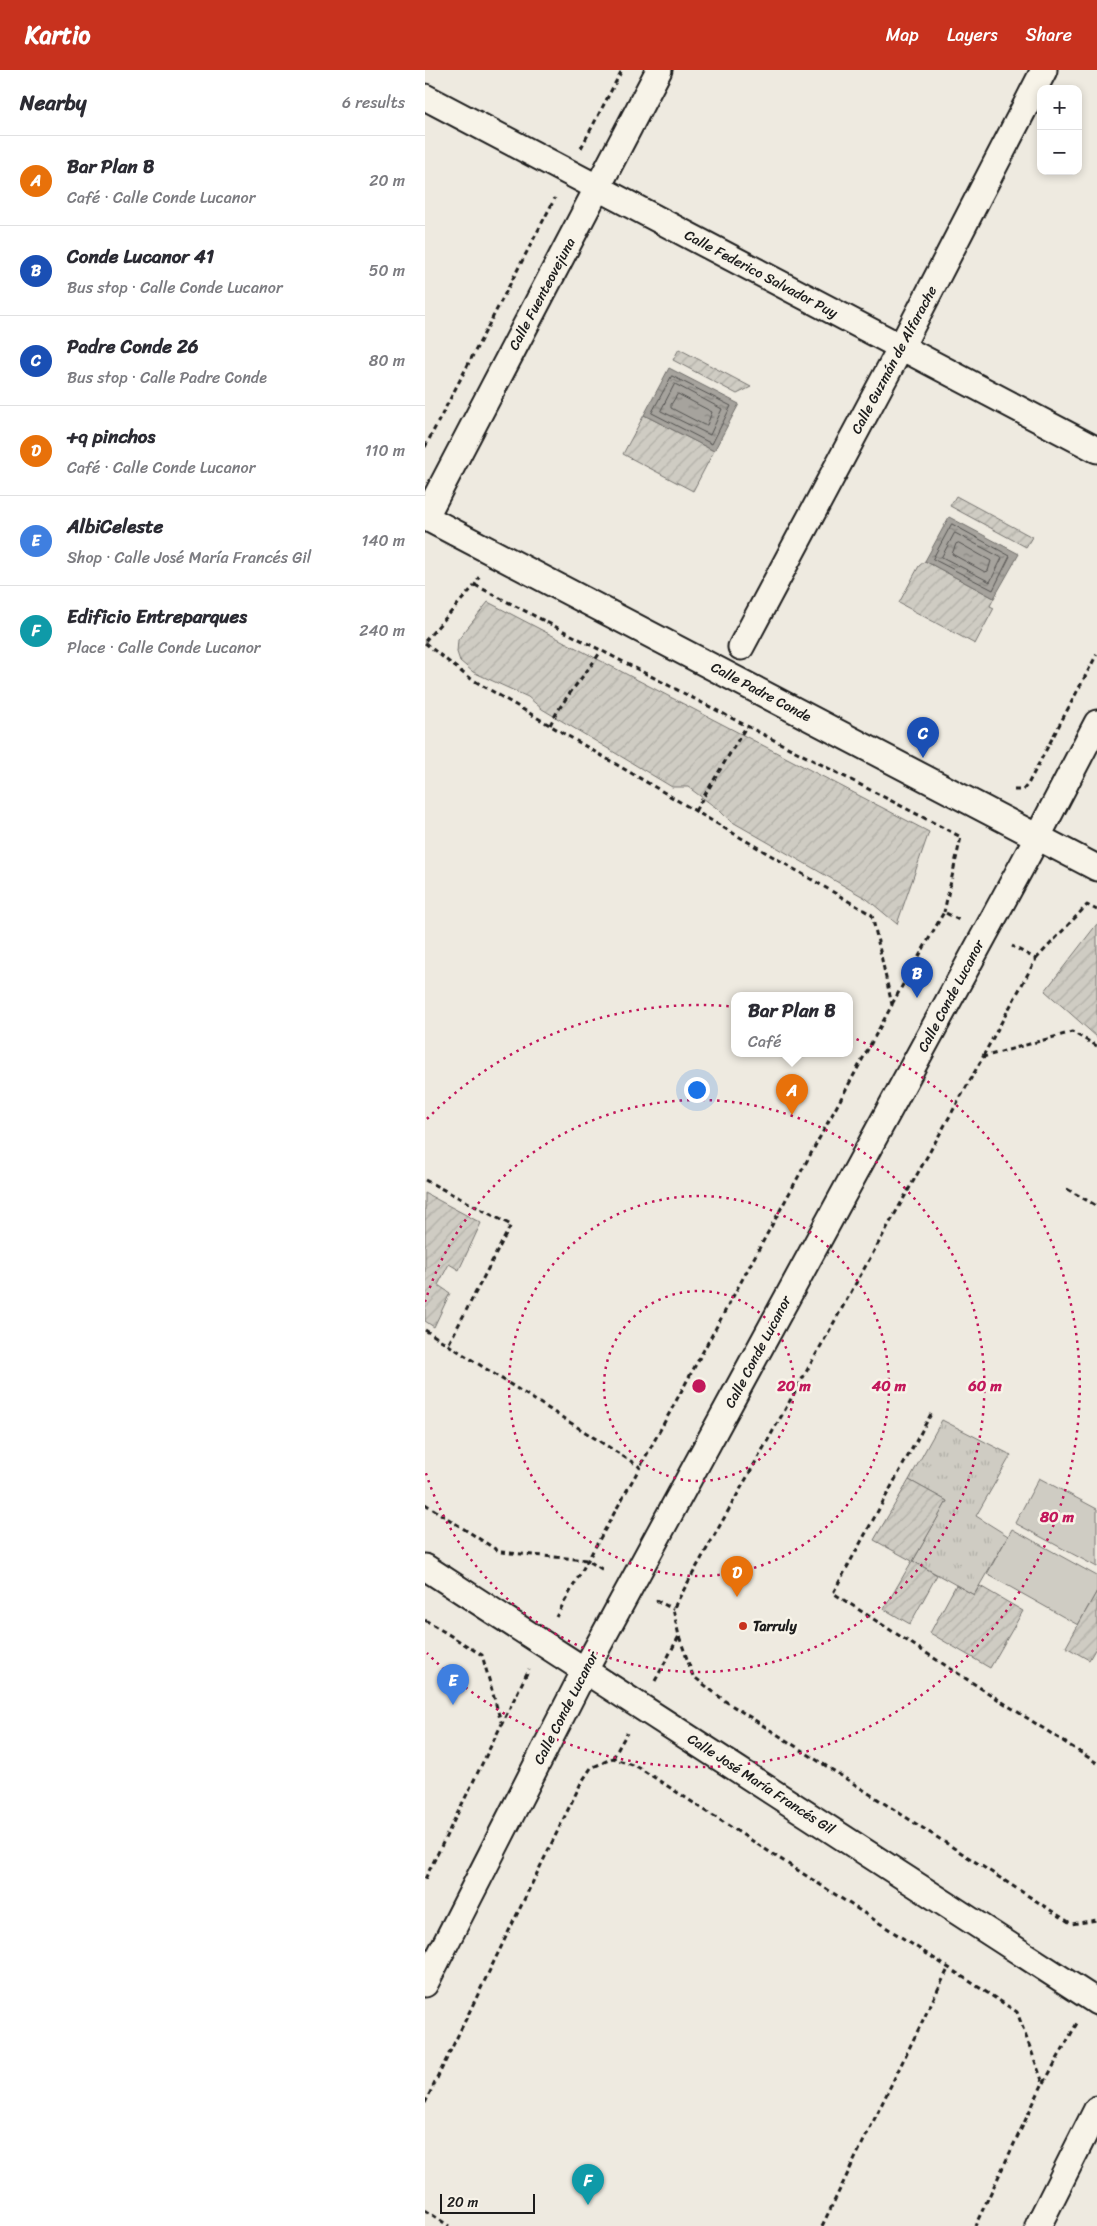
<!DOCTYPE html>
<html lang="en">
<head>
<meta charset="utf-8">
<style>
  :root { --surface:#fff; --page:#f2f2f3; --text:#2b2b33; --muted:#7c7c81; --line:#e1e1e2; --accent:#c8321e }
  body { margin:0; font-family:Sriracha,sans-serif; background:var(--page); color:var(--text) }
  .controls { position:absolute; right:15px; top:15px; display:grid; overflow:hidden; border-radius:10px; box-shadow:0 2px 8px #0003 }
  .controls button { width:45px; height:45px; display:grid; place-items:center; padding:0; border:0; border-bottom:1px solid var(--line); background:var(--surface); color:var(--text); font:25px sans-serif }
  .scale { position:absolute; left:15px; bottom:12px; width:95px; box-sizing:border-box; padding-left:5px; border:2px solid #1c1c1c; border-top:0; font-size:14px; line-height:18px; white-space:nowrap; color:#1c1c1c; -webkit-text-stroke:4px #f7f3e8; paint-order:stroke }
  .you { position:absolute; left:271px; top:1019px; width:18px; height:18px; margin:-12px; border:4px solid #fff; border-radius:50%; background:#1a73e8; box-shadow:0 0 0 8px #1a73e833 }
  .badge { display:grid; place-items:center; width:32px; height:32px; border-radius:50%; background:var(--accent); color:#fff; font-size:16px; font-weight:700 }
  .pin { position:absolute; translate:-50% -41px; filter:drop-shadow(0 1px 2px #0008) }
  .pin::after { content:''; position:absolute; top:26px; width:18px; height:15px; background:inherit; clip-path:polygon(0 0,100% 0,50% 100%) }
  .popup { position:absolute; left:306px; top:922px; width:122px; height:65px; box-sizing:border-box; display:grid; place-content:center; border-radius:10px; background:var(--surface); filter:drop-shadow(0 1px 4px #0005); font-size:16px; white-space:nowrap; color:var(--muted) }
  .popup b { font-size:19px; color:var(--text) }
  .popup::after { content:''; position:absolute; left:50%; top:100%; margin-left:-10px; border:10px solid transparent; border-top-color:var(--surface) }
  .list { margin:0; padding:0; list-style:none }
  h2 { display:flex; justify-content:space-between; align-items:center; height:65px; margin:0; padding:0 20px; font-size:21px }
  h2 small { font-size:16px; font-weight:400; color:var(--muted) }
  .list li { display:grid; grid-template-columns:32px 1fr auto; gap:15px; align-items:center; box-sizing:border-box; height:90px; padding:0 20px; border-top:1px solid var(--line) }
  .list b { display:block; font-size:19px; white-space:nowrap }
  .list p { margin:0; font-size:16px; white-space:nowrap; color:var(--muted) }
  .list em { font-size:16px; font-style:normal; color:var(--muted) }
  .map { position:relative; flex:none; width:672px; height:2156px; overflow:hidden }
  header { display:flex; align-items:center; gap:30px; box-sizing:border-box; height:70px; padding:0 25px; background:var(--accent); color:#fff }
  header strong { font-size:24px }
  nav { display:flex; gap:28px; margin-inline-start:auto; font-size:18px }
  main { display:flex }
  aside { flex:1; background:var(--surface) }
  .map>svg:first-child { display:block }
  .grass { fill:#cfccc3; stroke:#767470 }
  .park { fill:url(#park-tufts); stroke:#767470 }
  .garden { fill:url(#garden-furrows); stroke:#767470 }
  .water { fill:url(#water-ripples); stroke:#6f6d69 }
  .lines { fill:none; stroke-linecap:round; stroke-linejoin:round }
  .shore { stroke:#535250; stroke-width:1 }
  .street-casing { stroke:#1c1c1c; stroke-width:29 }
  .path { stroke:#1c1c1c; stroke-width:3; stroke-dasharray:5 4; stroke-linecap:butt }
  .street { stroke:#f7f3e8; stroke-width:25 }
  .ring { fill:none; stroke:#c2185b; stroke-width:2.5; stroke-dasharray:2.5 5 }
  .poi-dot { fill:#c8321e; stroke:#f7f3e8; stroke-width:2 }
  .labels { text-anchor:middle; dominant-baseline:central; stroke-width:5; stroke-linejoin:round; paint-order:stroke }
  .street-label { font-size:14px; fill:#1c1c1c; stroke:#f7f3e8 }
  .poi-label { font-size:14px; font-weight:bold; fill:#1c1c1c; stroke:#f7f3e8; text-anchor:start }
  .centre { fill:#c2185b; stroke:#f7f3e8; stroke-width:2.5 }
  .ring-label { font-size:15px; text-anchor:middle; font-weight:bold; fill:#c2185b; stroke:#f7f3e8; stroke-width:5; stroke-linejoin:round; paint-order:stroke }
</style>
</head>
<body>
<header>
<strong>Kartio</strong>
<nav><a>Map</a><a>Layers</a><a>Share</a></nav>
</header>
<main>
<aside>
<h2>Nearby<small>6 results</small></h2>
<ul class="list">
<li><span class="badge" style="background:#e8710a">A</span><div><b>Bar Plan B</b><p>Café · Calle Conde Lucanor</p></div><em>20 m</em></li>
<li><span class="badge" style="background:#1a4fb4">B</span><div><b>Conde Lucanor 41</b><p>Bus stop · Calle Conde Lucanor</p></div><em>50 m</em></li>
<li><span class="badge" style="background:#1a4fb4">C</span><div><b>Padre Conde 26</b><p>Bus stop · Calle Padre Conde</p></div><em>80 m</em></li>
<li><span class="badge" style="background:#e8710a">D</span><div><b>+q pinchos</b><p>Café · Calle Conde Lucanor</p></div><em>110 m</em></li>
<li><span class="badge" style="background:#3f7fe0">E</span><div><b>AlbiCeleste</b><p>Shop · Calle José María Francés Gil</p></div><em>140 m</em></li>
<li><span class="badge" style="background:#0f9aa8">F</span><div><b>Edificio Entreparques</b><p>Place · Calle Conde Lucanor</p></div><em>240 m</em></li>
</ul>
</aside>
<div class="map">
<svg width="672" height="2156" viewBox="0 0 672 2156">
  <defs>
    <pattern id="park-tufts" width="24" height="20" patternUnits="userSpaceOnUse" patternTransform="scale(1.25)"><rect width="24" height="20" fill="#cfccc3"/><path d="M3 7l-1-3M5 7V3M7 7l1-3M15 17l-1-3M17 17v-4M19 17l1-3" fill="none" stroke="#b1afa7"/></pattern>
    <pattern id="garden-furrows" width="10" height="10" patternUnits="userSpaceOnUse" patternTransform="scale(1.25)"><rect width="10" height="10" fill="#cfccc3"/><path d="M-1 1l2-2M0 10L10 0M9 11l2-2" fill="none" stroke="#b1afa7"/></pattern>
    <pattern id="water-ripples" width="26" height="14" patternUnits="userSpaceOnUse" patternTransform="scale(1.25)"><rect width="26" height="14" fill="#a6a39d"/><path d="M2 4q2-2 4 0t4 0M15 11q2-2 4 0t4 0" fill="none" stroke="#86847f"/></pattern>
  </defs>
  <rect width="100%" height="100%" fill="#eeeae0"/>
  <filter id="ink" filterUnits="userSpaceOnUse"><feTurbulence type="fractalNoise" baseFrequency=".02" numOctaves="2"/><feDisplacementMap in="SourceGraphic" scale="10" xChannelSelector="R" yChannelSelector="G"/><feConvolveMatrix kernelMatrix="1 2 1 2 8 2 1 2 1" color-interpolation-filters="sRGB"/></filter>
  <g filter="url(#ink)">
    <g class="grass">
      <path d="M614 1408 672 1439V1497L590 1453Z"/>
      <path d="M587 1459 672 1506V1521L653 1555 562 1504Z"/>
    </g>
    <path class="park" d="M517 1350 586 1385 551 1446 583 1466 549 1525 488 1491 522 1431 484 1410Z"/>
    <g class="garden">
      <path d="M254 279 326 317 312 324 248 290Z"/>
      <path d="M219 345 289 381 268 421 198 384Z"/>
      <path d="M531 426 607 467 601 477 525 436Z"/>
      <path d="M500 491 569 528 565 536 569 538 550 574 474 533 494 496Z"/>
      <path d="M63 532 504 762 472 854 442 829 304 750 294 740 263 717H247L117 639 103 627 48 602 35 591 32 582 33 570Z"/>
      <path d="M672 854V967L620 921Z"/>
      <path d="M0 1123 56 1153 34 1200 24 1194 13 1215 25 1223 9 1257 0 1251Z"/>
      <path d="M484 1410 522 1431 488 1491 512 1505 485 1554 459 1539 487 1491 449 1470Z"/>
      <path d="M531 1515 549 1525 555 1516 598 1541 565 1598 505 1563Z"/>
      <path d="M672 1521V1576L664 1590 641 1577Z"/>
    </g>
    <g class="water">
      <path d="M244 298 314 334 289 381 219 345Z"/>
      <path d="M524 447 594 484 569 528 500 491Z"/>
    </g>
    <g class="lines">
      <g class="shore">
        <path d="M247 306 306 336 287 374 227 343Z"/>
        <path d="M250 314 297 339 285 365 236 341Z"/>
        <path d="M253 324 287 342 282 355H279L246 338V335Z"/>
        <path d="M527 454 585 486 568 520 508 489Z"/>
        <path d="M530 463 577 488 565 512 517 487Z"/>
        <path d="M534 473 566 491 563 501 560 502 527 484 531 474Z"/>
      </g>
      <defs>
        <g id="street">
          <path d="M0 27 672 380"/>
          <path d="M0 447 672 798"/>
          <path d="M0 448 234 0"/>
          <path d="M316 577 476 277 619 0"/>
          <path d="M0 1497 672 1932"/>
          <path d="M0 1914 160 1600 613 766 672 653"/>
          <path d="M613 2156 672 2039"/>
        </g>
      </defs>
      <use href="#street" class="street-casing"/>
      <g class="path">
        <path d="M156 78 197 0"/>
        <path d="M0 377 130 128"/>
        <path d="M50 515 536 767 519 842"/>
        <path d="M0 571 50 515 54 507"/>
        <path d="M0 573 43 607 447 845 467 935 215 1397"/>
        <path d="M125 655C139 627 159 607 176 581"/>
        <path d="M589 720H598L603 714 672 584"/>
        <path d="M270 741 321 657"/>
        <path d="M611 889 662 835 672 840"/>
        <path d="M467 934 519 842 534 850"/>
        <path d="M672 976 647 962 558 987 248 1539 254 1566 268 1606 300 1631 647 1854 672 1850"/>
        <path d="M558 986 611 889 587 876"/>
        <path d="M0 1110 86 1155 23 1275"/>
        <path d="M642 1119 672 1136"/>
        <path d="M0 1260 215 1397 131 1547"/>
        <path d="M506 1344 408 1523 672 1693"/>
        <path d="M0 1434 75 1482 162 1490 180 1501"/>
        <path d="M231 1530 248 1539"/>
        <path d="M0 1550 57 1585 76 1652"/>
        <path d="M230 1611 254 1566"/>
        <path d="M188 1688 202 1663"/>
        <path d="M0 1809 104 1599"/>
        <path d="M619 2013 652 1953"/>
        <path d="M0 2033 156 1713 166 1698 188 1688 213 1697 592 1942 618 2013 550 2156"/>
        <path d="M0 2140 24 2156"/>
        <path d="M397 2156 523 1899"/>
      </g>
      <use href="#street" class="street"/>
    </g>
  </g>
  <g class="ring">
    <circle cx="274" cy="1316" r="95"/>
    <circle cx="274" cy="1316" r="190"/>
    <path d="M0 1232A286 286 0 1 1 0 1400"/>
    <path d="M2 1049A381 381 0 1 1 2 1583"/>
  </g>
  <circle class="poi-dot" cx="318" cy="1556" r="5"/>
  <g class="labels">
    <g class="street-label">
      <text transform="translate(336 204) rotate(28)">Calle Federico Salvador Puy</text>
      <text transform="translate(117 224) rotate(-62)">Calle Fuenteovejuna</text>
      <text transform="translate(469 290) rotate(-62)">Calle Guzmán de Alfarache</text>
      <text transform="translate(336 622) rotate(28)">Calle Padre Conde</text>
      <text transform="translate(526 926) rotate(-62)">Calle Conde Lucanor</text>
      <text transform="translate(333 1282) rotate(-62)">Calle Conde Lucanor</text>
      <text transform="translate(141 1638) rotate(-63)">Calle Conde Lucanor</text>
      <text transform="translate(336 1714) rotate(33)">Calle José María Francés Gil</text>
    </g>
    <g class="poi-label">
      <text x="328" y="1556">Tarruly</text>
    </g>
  </g>
  <circle cx="274" cy="1316" r="8" class="centre"/>
  <g class="ring-label">
    <text x="369" y="1321">20 m</text>
    <text x="464" y="1321">40 m</text>
    <text x="560" y="1321">60 m</text>
    <text x="632" y="1452">80 m</text>
  </g>
</svg>
<div class="controls">
<button>+</button>
<button>−</button>
</div>
<div class="scale">20 m</div>
<div class="you"></div>
<div class="pin badge" style="left:367px;top:1045px;background:#e8710a">A</div>
<div class="popup"><b>Bar Plan B</b>Café</div>
<div class="pin badge" style="left:492px;top:928px;background:#1a4fb4">B</div>
<div class="pin badge" style="left:498px;top:688px;background:#1a4fb4">C</div>
<div class="pin badge" style="left:312px;top:1527px;background:#e8710a">D</div>
<div class="pin badge" style="left:28px;top:1635px;background:#3f7fe0">E</div>
<div class="pin badge" style="left:163px;top:2135px;background:#0f9aa8">F</div>
</div>
</main>
</body>
</html>
